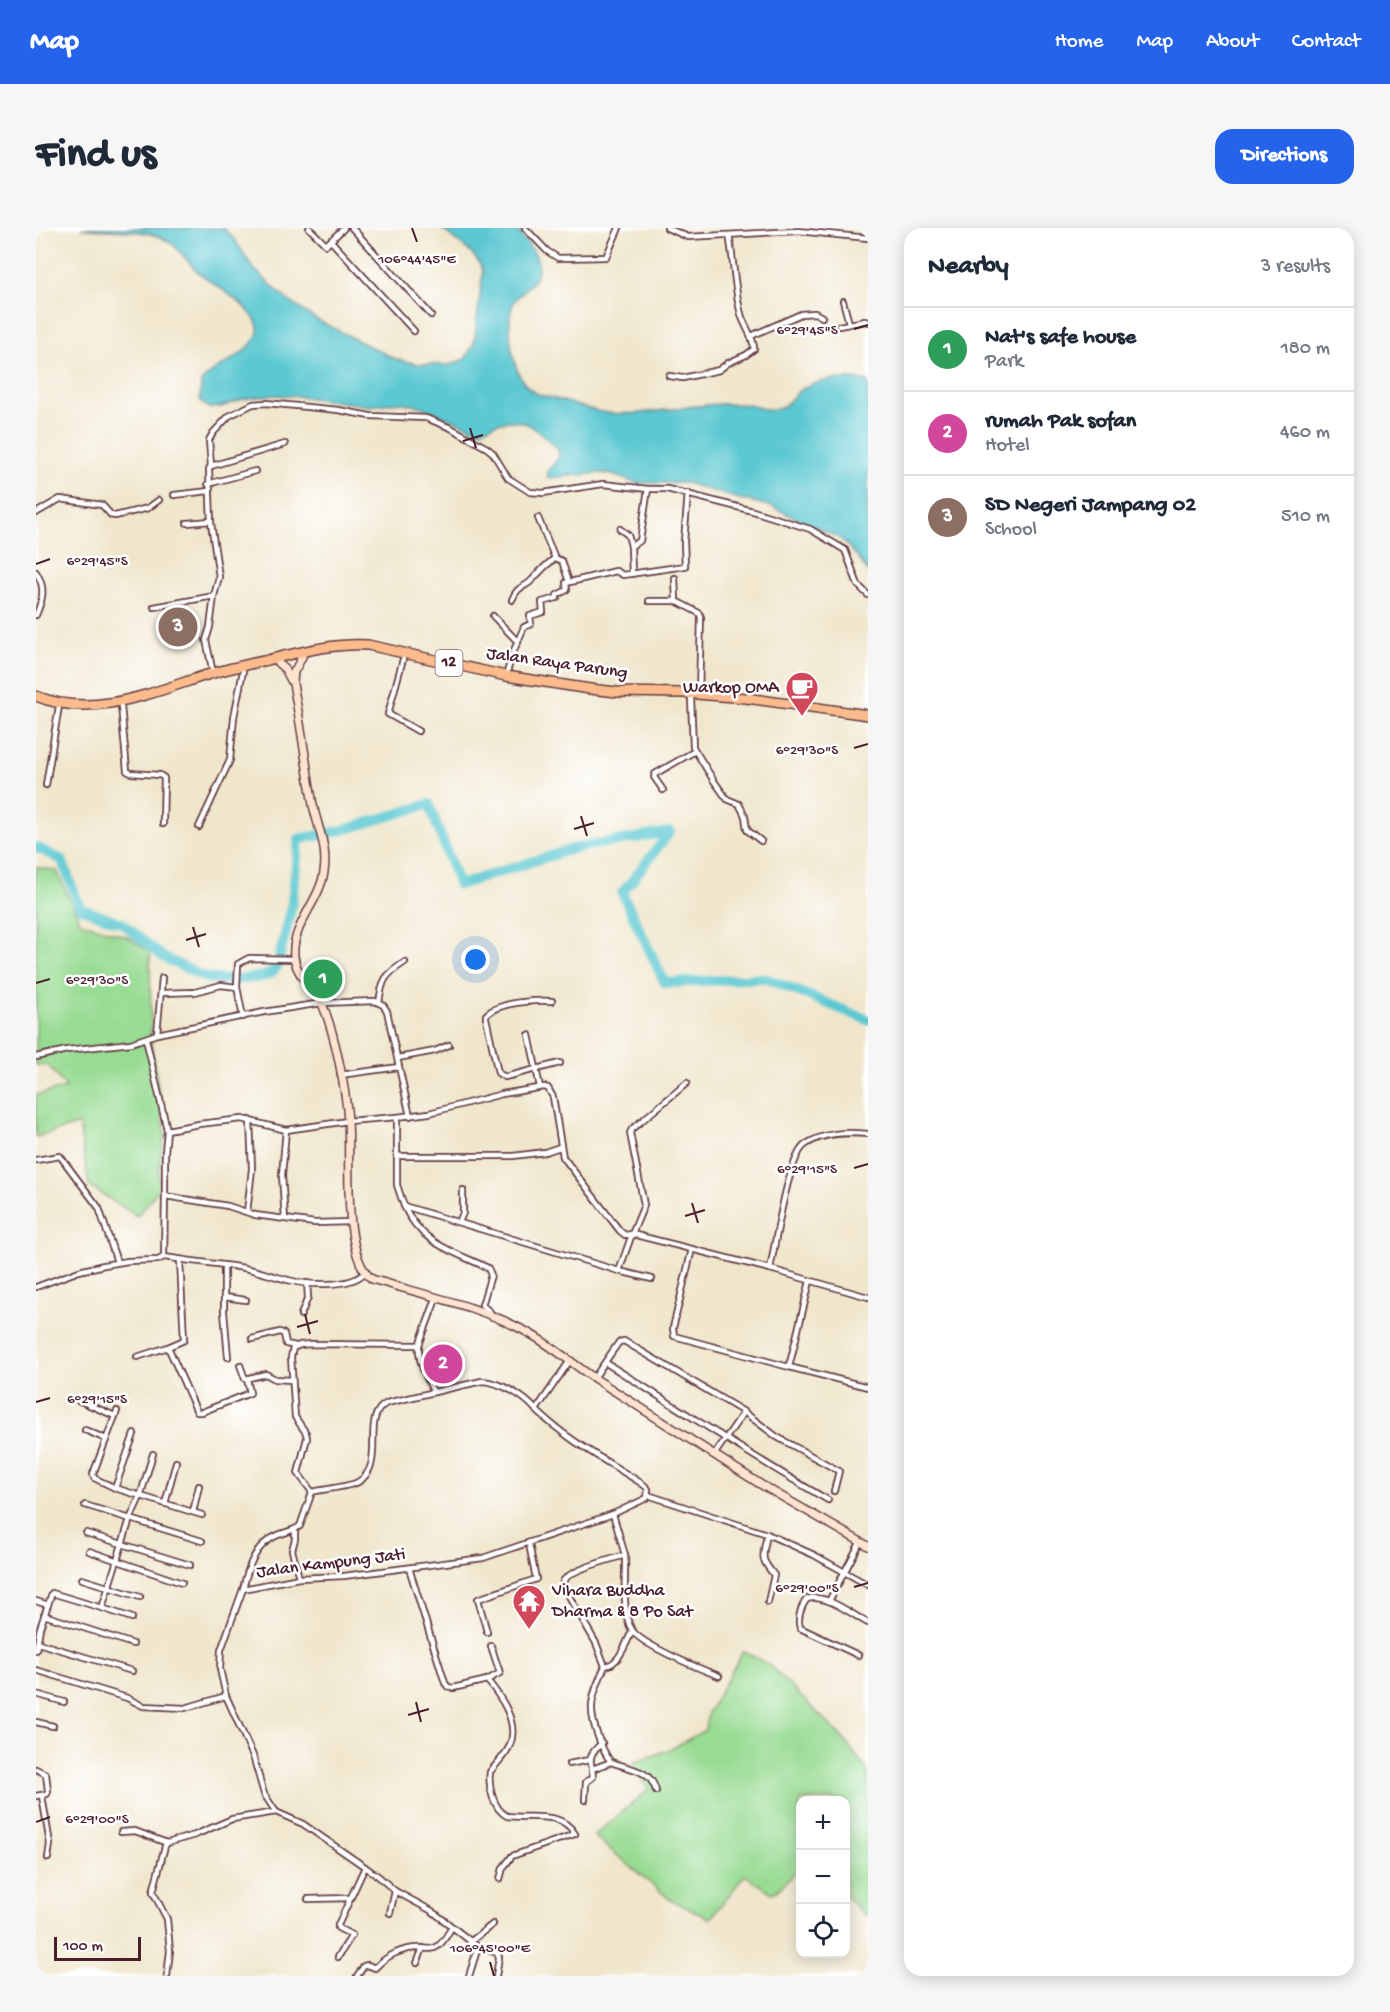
<!DOCTYPE html>
<html lang="en">
<head>
<meta charset="utf-8">
<style>
  :root { --surface:#fff; --page:#f6f6f7; --text:#1f2937; --muted:#747a83; --line:#e0e1e3; --accent:#2563eb }
  body { margin:0; font-family:"Gochi Hand",sans-serif; background:var(--page); color:var(--text) }
  .controls { position:absolute; right:18px; bottom:18px; display:grid; overflow:hidden; border-radius:12px; box-shadow:0 3px 15px #0003 }
  .controls button { width:54px; height:54px; display:grid; place-items:center; padding:0; border:0; border-bottom:2px solid var(--line); background:var(--surface); color:var(--text); font:30px sans-serif }
  .scale { position:absolute; left:18px; bottom:15px; width:87px; box-sizing:border-box; padding-left:6px; border:3px solid #4a1f2b; border-top:0; font-size:16px; line-height:21px; white-space:nowrap; color:#4a1f2b; -webkit-text-stroke:4px #fff; paint-order:stroke }
  .you { position:absolute; left:440px; top:732px; width:21px; height:21px; margin:-15px; border:4px solid #fff; border-radius:50%; background:#1a73e8; box-shadow:0 0 0 9px #1a73e833 }
  .badge { display:grid; place-items:center; width:39px; height:39px; border-radius:50%; background:var(--accent); color:#fff; font-size:20px; font-weight:700 }
  .pin { position:absolute; translate:-50% -50%; border:3px solid #fff; box-shadow:0 2px 6px #0006 }
  .list { margin:0; padding:0; list-style:none }
  h2 { display:flex; justify-content:space-between; align-items:center; height:78px; margin:0; padding:0 24px; font-size:26px }
  h2 small { font-size:20px; font-weight:400; color:var(--muted) }
  .list li { display:grid; grid-template-columns:39px 1fr auto; gap:18px; align-items:center; box-sizing:border-box; height:84px; padding:0 24px; border-top:2px solid var(--line) }
  .list b { display:block; font-size:22px; white-space:nowrap }
  .list p { margin:0; font-size:20px; white-space:nowrap; color:var(--muted) }
  .list em { font-size:20px; font-style:normal; color:var(--muted) }
  .icon { flex:none; width:33px; height:33px; fill:none; stroke:currentColor; stroke-width:2; stroke-linecap:round; stroke-linejoin:round }
  .map { position:relative; flex:none; width:832px; height:1748px; overflow:hidden; border-radius:18px }
  header { display:flex; align-items:center; gap:36px; box-sizing:border-box; height:84px; padding:0 30px; background:var(--accent); color:#fff }
  header strong { font-size:28px }
  nav { display:flex; gap:33px; margin-inline-start:auto; font-size:21px }
  .intro { display:flex; align-items:center; justify-content:space-between; box-sizing:border-box; height:144px; padding:0 36px }
  h1 { margin:0; font-size:42px }
  .button { padding:15px 27px; border-radius:18px; background:var(--accent); color:#fff; font-size:21px; font-weight:700 }
  main { display:flex; gap:36px; padding:0 36px }
  aside { flex:1; background:var(--surface); border-radius:18px; box-shadow:0 3px 15px #0003 }
  .map>svg:first-child { display:block }
  .green { fill:#98db93; stroke:#717d5f; stroke-width:1.5 }
  .water { fill:#5bc8d1; stroke:#52747e; stroke-width:1.5 }
  .lines { fill:none; stroke-linecap:round; stroke-linejoin:round }
  .river { stroke:#5bc8d1; stroke-width:10 }
  .street-casing { stroke:#633d43; stroke-width:8 }
  .secondary-casing { stroke:#633d43; stroke-width:10 }
  .highway-casing { stroke:#633d43; stroke-width:12 }
  .street { stroke:#fff; stroke-width:4.5 }
  .secondary { stroke:#fde4d1; stroke-width:7 }
  .highway { stroke:#fbbb8c; stroke-width:9 }
  .ticks { fill:none; stroke:#4a1f2b; stroke-width:2 }
  .labels { text-anchor:middle; dominant-baseline:central; stroke-width:5; stroke-linejoin:round; paint-order:stroke }
  .shield { fill:#fff; stroke:#80626b; stroke-width:1.5 }
  .shield-label { font-size:16px; font-weight:bold; fill:#4a1f2b }
  .street-label { font-size:18px; fill:#4a1f2b; stroke:#fff }
  .poi-label { font-size:18px; fill:#4a1f2b; stroke:#fff; text-anchor:end }
  .ticks-label { font-size:15px; text-anchor:middle; fill:#4a1f2b; stroke:#fff; stroke-width:5; stroke-linejoin:round; paint-order:stroke }
</style>
</head>
<body>
<header>
<strong>Map</strong>
<nav><a>Home</a><a>Map</a><a>About</a><a>Contact</a></nav>
</header>
<div class="intro"><h1>Find us</h1><a class="button">Directions</a></div>
<main>
<div class="map">
<svg width="832" height="1748" viewBox="0 0 832 1748">
  <rect width="100%" height="100%" fill="#fff"/>
  <filter id="ink" filterUnits="userSpaceOnUse"><feTurbulence type="fractalNoise" baseFrequency=".0167" numOctaves="2"/><feDisplacementMap in="SourceGraphic" scale="12" xChannelSelector="R" yChannelSelector="G"/><feConvolveMatrix kernelMatrix="1 2 1 2 8 2 1 2 1" color-interpolation-filters="sRGB"/></filter>
  <filter id="wash" filterUnits="userSpaceOnUse"><feTurbulence type="fractalNoise" baseFrequency=".008" numOctaves="4" result="noise"/><feDisplacementMap in="SourceGraphic" scale="24" xChannelSelector="R" yChannelSelector="G"/><feGaussianBlur stdDeviation="1.35" result="paint"/><feColorMatrix in="noise" values="0 0 0 0 0 0 0 0 0 0 0 0 0 0 0 0 0 1.4 0 .05"/><feComposite in="paint" operator="in"/></filter>
  <g filter="url(#wash)">
    <rect width="100%" height="100%" fill="#f0e6cc"/>
    <g class="green">
      <path d="M0 639 21 643 44 694 92 709 114 724 115 814 129 905 123 939V961L101 988 53 958 43 896 0 909V867L30 860 13 838 0 837Z"/>
      <path d="M707 1423 733 1437 805 1508 832 1543V1684L829 1688 810 1669V1572H764V1639L742 1662 736 1665 709 1647 674 1691 635 1672 558 1608 612 1562 597 1535 635 1521 669 1502 672 1485Z"/>
    </g>
    <path class="water" d="M44 0H187L199 12 217 40 249 70 279 91 359 131 382 136 414 137 429 131 438 115 447 44C442 25 419 13 405 0H480C487 11 503 25 502 39 502 55 487 61 479 72 468 89 476 139 488 155 498 168 510 168 524 172 540 177 556 183 573 185 611 188 649 177 687 176 696 176 706 176 714 177 723 179 732 183 741 181 751 180 754 170 762 164 779 150 812 148 832 154V344L821 328 804 310 734 278 696 269 651 255H600L573 246 564 245 512 250 511 244 523 229 522 221C503 205 494 189 466 194 458 195 452 200 444 203L383 178 362 174 334 178 260 168 235 167 207 171 185 179 173 180 166 175 164 171 165 154C179 137 211 129 221 107 231 85 175 56 162 44 146 29 144 17 121 8 97 0 69 4 44 0Z"/>
    <g class="lines">
      <path class="river" d="M0 619 26 632 44 680 86 695 127 729 170 750 198 752 225 749 234 746 241 739 255 682 263 611 304 603 393 576 423 657 539 620 634 604 586 665 629 755 729 750 832 792"/>
    </g>
  </g>
  <g filter="url(#ink)">
    <g class="lines">
      <defs>
        <g id="street">
          <path d="M273 0 290 17 308 0"/>
          <path d="M316 0 395 87"/>
          <path d="M489 0 511 23 522 30 570 29 583 0"/>
          <path d="M631 0 652 9 762 3 832 10"/>
          <path d="M295 13 378 103"/>
          <path d="M807 73 813 95"/>
          <path d="M803 98 829 93 832 94"/>
          <path d="M715 108 765 86 779 85 786 89"/>
          <path d="M633 148 647 150 683 142 692 135 710 127 718 121C718 109 708 98 705 86 698 60 698 33 693 7"/>
          <path d="M175 238 173 212 177 205 193 188 217 176 230 175 302 182 334 188 390 190 415 200 451 220 457 225 472 250 494 264 507 265 567 256 612 261H631L717 283 774 301 809 322 822 357 832 367"/>
          <path d="M172 256 219 243"/>
          <path d="M138 267 173 263"/>
          <path d="M0 285 24 271 66 277 75 287 79 288 112 280 123 272"/>
          <path d="M502 290 519 330 526 333 533 354"/>
          <path d="M151 295 175 293"/>
          <path d="M584 301 592 307 595 318"/>
          <path d="M0 344C10 360 7 371 0 387"/>
          <path d="M596 346 595 318 604 313 612 261"/>
          <path d="M639 350 640 373 663 385 665 389 663 466"/>
          <path d="M476 372C483 355 488 362 497 351 504 343 510 337 519 330"/>
          <path d="M613 373H640"/>
          <path d="M118 379 178 368"/>
          <path d="M457 388 482 414"/>
          <path d="M367 431 352 486 382 503"/>
          <path d="M177 445 170 412 174 399 178 368 183 349 175 295 173 241 175 238 249 216"/>
          <path d="M470 448 476 427 488 399 495 396 494 388 507 384 506 374 521 370V367L531 362 530 355 580 343 587 347 649 338 648 313 652 265"/>
          <path d="M655 470 657 519 678 553 691 571 703 576 709 588 711 602 725 613"/>
          <path d="M85 478 91 543 95 545 124 547 128 550 127 596"/>
          <path d="M10 557 23 478"/>
          <path d="M627 562 618 549 619 546 659 523"/>
          <path d="M163 599 194 532 198 489 207 443"/>
          <path d="M126 765 159 764 185 757 201 759"/>
          <path d="M516 773C498 772 463 774 450 787V790L462 845 469 849 524 835"/>
          <path d="M343 775C346 751 349 747 369 734"/>
          <path d="M207 789 201 759 202 736 213 730 258 731"/>
          <path d="M121 806 126 750"/>
          <path d="M493 807 504 859"/>
          <path d="M110 811 131 902 129 925V968"/>
          <path d="M0 829 31 822 95 815 121 806 228 784 286 775 339 773 347 777 351 783 363 839"/>
          <path d="M362 830 399 823 413 817"/>
          <path d="M304 847 363 839 374 888"/>
          <path d="M651 855 596 901 594 905 608 977 596 1006 734 1041C739 1018 752 929 769 917 787 904 811 904 832 906"/>
          <path d="M361 889V957L368 978 583 1043 616 1051"/>
          <path d="M131 902 163 896 206 891 250 902 312 893 361 889 393 885 466 866 508 859 512 860 517 869 527 929 584 1003 589 1007 596 1006 583 1043"/>
          <path d="M362 928H477L509 924 524 919"/>
          <path d="M0 932 24 928 63 980 81 1034"/>
          <path d="M368 978C385 1016 417 1023 452 1040L455 1047 446 1077 454 1084V1086"/>
          <path d="M211 984 216 941 214 892"/>
          <path d="M249 991 246 947 250 902"/>
          <path d="M423 994 427 985V962"/>
          <path d="M656 1021 637 1100 638 1108 753 1139"/>
          <path d="M128 1029 129 968 192 978 219 987 279 995 315 994"/>
          <path d="M144 1032 148 1112 132 1119 161 1184H166L214 1165 211 1151"/>
          <path d="M188 1037V1084L192 1129"/>
          <path d="M734 1041 832 1069"/>
          <path d="M774 1053 753 1139 832 1159"/>
          <path d="M0 1059 43 1043 68 1037 92 1033 122 1032 128 1029C152 1033 177 1035 202 1039 219 1041 235 1048 252 1052 270 1057 315 1060 328 1045"/>
          <path d="M188 1069 210 1072"/>
          <path d="M265 1087 272 1069 271 1055"/>
          <path d="M216 1111 244 1104 248 1106 250 1116 260 1118"/>
          <path d="M101 1129 132 1119"/>
          <path d="M570 1135C644 1181 716 1229 792 1272"/>
          <path d="M204 1137 209 1151 230 1146 239 1151 256 1152"/>
          <path d="M558 1150 583 1114 588 1113 708 1184"/>
          <path d="M397 1163C390 1148 382 1134 383 1117L400 1071"/>
          <path d="M42 1172 79 1188"/>
          <path d="M81 1183 57 1246 58 1250 79 1260 166 1287"/>
          <path d="M49 1202 70 1211"/>
          <path d="M678 1227 708 1184 741 1209 803 1243 798 1263"/>
          <path d="M79 1260 98 1206"/>
          <path d="M276 1264C287 1261 313 1259 322 1254 352 1236 323 1189 351 1175L446 1153C465 1154 488 1168 500 1182"/>
          <path d="M276 1264 262 1245 271 1210 270 1205 259 1189 255 1129 257 1120 264 1117 274 1116 383 1117"/>
          <path d="M612 1267 731 1306 778 1327 832 1357"/>
          <path d="M129 1276 140 1234"/>
          <path d="M49 1277 166 1313"/>
          <path d="M157 1284 163 1258"/>
          <path d="M259 1302V1311L256 1322 263 1350"/>
          <path d="M50 1305 154 1337"/>
          <path d="M731 1306C727 1329 723 1329 738 1347L732 1374"/>
          <path d="M53 1323 146 1355"/>
          <path d="M589 1327C590 1348 585 1385 596 1402 605 1417 665 1441 683 1448"/>
          <path d="M373 1340 409 1455 412 1459 417 1460 451 1452C465 1469 483 1494 474 1517 470 1527 460 1536 454 1544 452 1558 457 1581 471 1588 495 1591 525 1582 539 1606L476 1628 467 1640 464 1651"/>
          <path d="M46 1351 104 1369"/>
          <path d="M207 1361C212 1339 219 1316 242 1307 249 1304 257 1303 264 1298L276 1264"/>
          <path d="M0 1373 12 1377"/>
          <path d="M793 1373 825 1313"/>
          <path d="M66 1380 96 1390"/>
          <path d="M8 1387 97 1416"/>
          <path d="M596 1403C590 1415 583 1437 569 1438 564 1450 556 1466 556 1479 555 1494 566 1523 575 1534 593 1541 615 1541 620 1563"/>
          <path d="M451 1404 442 1371 500 1351 493 1316"/>
          <path d="M2 1415 96 1443"/>
          <path d="M0 1422 4 1400 16 1365 66 1380 94 1291 104 1269 117 1226"/>
          <path d="M822 1427 764 1400C761 1391 765 1378 771 1371 790 1365 815 1386 832 1395"/>
          <path d="M569 1438 560 1415 530 1363 527 1353C535 1341 574 1332 589 1327L577 1286"/>
          <path d="M0 1442 91 1470 107 1478 149 1480 190 1468"/>
          <path d="M451 1452 464 1445 455 1418"/>
          <path d="M0 1466 28 1474"/>
          <path d="M0 1494 17 1498"/>
          <path d="M566 1515C557 1523 552 1528 556 1541L575 1534"/>
          <path d="M533 1536 553 1532"/>
          <path d="M0 1541 10 1546 12 1563 11 1566 0 1568"/>
          <path d="M6 1568 14 1616 12 1630"/>
          <path d="M549 1572 550 1554 557 1549 556 1541"/>
          <path d="M85 1604 99 1603 131 1615"/>
          <path d="M272 1671 315 1670"/>
          <path d="M354 1685 359 1663"/>
          <path d="M434 1714 457 1696"/>
          <path d="M302 1729 316 1707 302 1700V1697L329 1639"/>
          <path d="M381 1735 387 1720"/>
          <path d="M131 1748 134 1723 131 1691 117 1664 129 1618 131 1615 159 1607 196 1591 240 1584"/>
          <path d="M321 1748 328 1738 332 1737 339 1740C350 1728 366 1720 383 1720 390 1720 395 1723 402 1718 408 1714 412 1705 416 1699"/>
          <path d="M433 1748 442 1719"/>
          <path d="M460 1748 463 1729 461 1725 442 1719 396 1683 359 1663 342 1648 267 1596 240 1584 228 1566 217 1528 190 1468 184 1441 185 1422 207 1361 263 1350 308 1348 447 1330 577 1286 611 1270 612 1261 608 1257C571 1233 532 1213 500 1182L533 1134"/>
        </g>
        <g id="secondary">
          <path d="M242 435 249 441 257 456C265 496 270 537 277 577 282 600 292 620 288 644 284 673 255 698 258 728 260 749 279 760 287 778 299 806 310 863 312 893 315 930 305 1028 336 1051 387 1067 441 1077 489 1103 514 1116 534 1134 558 1150L724 1256 832 1318"/>
          <path d="M257 454 258 444 266 429"/>
        </g>
        <path id="highway" d="M0 468C58 492 119 463 174 446 193 440 213 436 232 432 265 424 297 415 332 417L470 448 554 461 581 464 648 465 710 470 832 487"/>
      </defs>
      <use href="#street" class="street-casing"/>
      <use href="#secondary" class="secondary-casing"/>
      <use href="#highway" class="highway-casing"/>
      <use href="#street" class="street"/>
      <use href="#secondary" class="secondary"/>
      <use href="#highway" class="highway"/>
    </g>
  </g>
  <path class="ticks" d="M376 0 381 14M818 101 832 97M434 200 440 220M427 213 447 207M0 336 14 331M818 520 832 516M545 588 551 608M538 601 558 595M157 699 163 719M150 712 170 706M0 755 14 751M818 940 832 936M656 975 662 995M649 988 669 982M269 1086 274 1106M261 1099 282 1093M0 1174 14 1170M818 1359 832 1355M380 1474 385 1494M372 1487 393 1481M0 1594 14 1589M454 1734 458 1748"/>
  <defs>
    <symbol id="cafe-pin" viewBox="-11 -11 22 30"><path d="M0 17L-7.5 6A9.5 9.5 0 1 1 7.5 6Z" fill="#d1495b" stroke="#fff"/><path d="M-5.5-4.5H6V0H3Q3 3.5 0 3.5H-2.5Q-5.5 3.5-5.5 0ZM3-3.2v2h1.7v-2ZM-6 4.5H4V6H-6Z" fill="#fff"/></symbol>
    <symbol id="temple-pin" viewBox="-11 -11 22 30"><path d="M0 17L-7.5 6A9.5 9.5 0 1 1 7.5 6Z" fill="#d1495b" stroke="#fff"/><path d="M0-6L5-2H3V0L6.5 2.5H4V6H1.5V3h-3V6H-4V2.5H-6.5L-3 0V-2H-5Z" fill="#fff"/></symbol>
  </defs>
  <g fill-rule="evenodd">
    <use href="#cafe-pin" x="747" y="441" width="38" height="52"/>
    <use href="#temple-pin" x="474" y="1354" width="38" height="52"/>
  </g>
  <g class="labels">
    <rect class="shield" x="399.5" y="422" width="27" height="26" rx="4.5"/>
    <g class="shield-label">
      <text x="413" y="435">12</text>
    </g>
    <g class="street-label">
      <text transform="translate(521 436) rotate(8)">Jalan Raya Parung</text>
      <text transform="translate(295 1336) rotate(-7)">Jalan Kampung Jati</text>
    </g>
    <g class="poi-label">
      <text x="743" y="460">Warkop OMA</text>
      <text x="516" y="1363" text-anchor="start">Vihara Buddha<tspan x="516" dy="21">Dharma &amp; 8 Po Sat</tspan></text>
    </g>
  </g>
  <g class="ticks-label">
    <text x="381" y="35">106°44'45"E</text>
    <text x="771" y="106">6°29'45"S</text>
    <text x="61" y="337">6°29'45"S</text>
    <text x="771" y="526">6°29'30"S</text>
    <text x="61" y="756">6°29'30"S</text>
    <text x="771" y="945">6°29'15"S</text>
    <text x="61" y="1175">6°29'15"S</text>
    <text x="771" y="1364">6°29'00"S</text>
    <text x="61" y="1595">6°29'00"S</text>
    <text x="454" y="1724">106°45'00"E</text>
  </g>
</svg>
<div class="controls">
<button>+</button>
<button>−</button>
<button><svg class="icon" aria-label="locate" viewBox="0 0 24 24"><circle cx="12" cy="12" r="6"/><path d="M12 2v4M12 18v4M2 12h4M18 12h4"/></svg></button>
</div>
<div class="scale">100 m</div>
<div class="you"></div>
<div class="pin badge" style="left:287px;top:751px;background:#2e9e5b">1</div>
<div class="pin badge" style="left:407px;top:1136px;background:#d1479c">2</div>
<div class="pin badge" style="left:142px;top:399px;background:#8d6e63">3</div>
</div>
<aside>
<h2>Nearby<small>3 results</small></h2>
<ul class="list">
<li><span class="badge" style="background:#2e9e5b">1</span><div><b>Nat's safe house</b><p>Park</p></div><em>180 m</em></li>
<li><span class="badge" style="background:#d1479c">2</span><div><b>rumah Pak sofan</b><p>Hotel</p></div><em>460 m</em></li>
<li><span class="badge" style="background:#8d6e63">3</span><div><b>SD Negeri Jampang 02</b><p>School</p></div><em>510 m</em></li>
</ul>
</aside>
</main>
</body>
</html>
